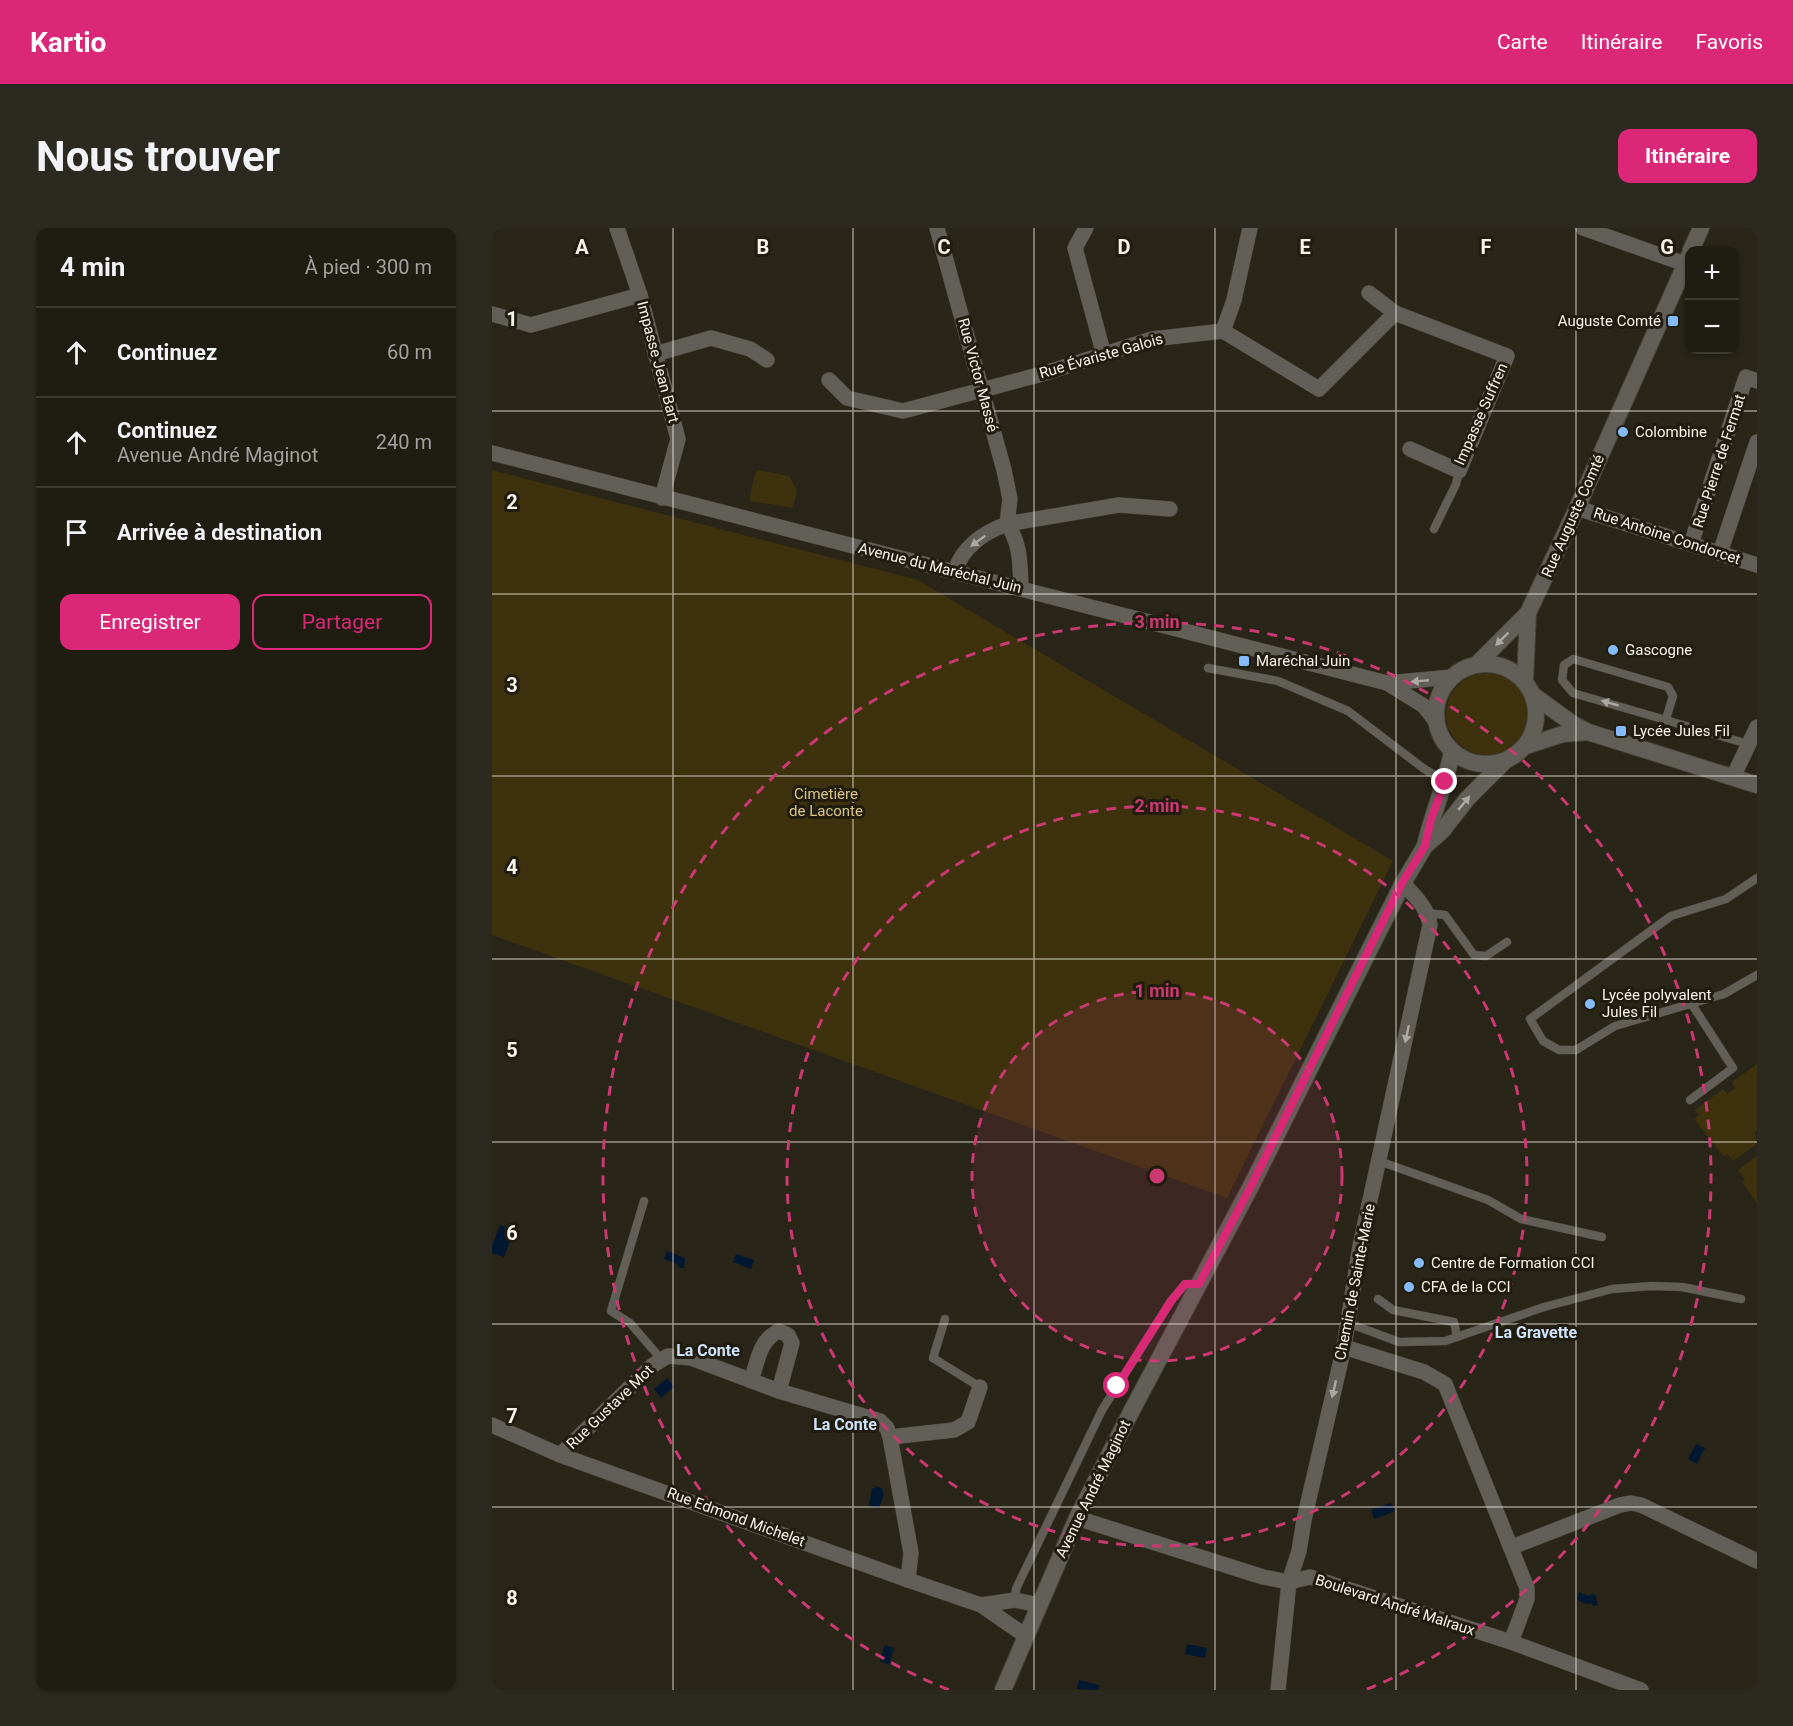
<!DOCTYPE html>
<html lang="fr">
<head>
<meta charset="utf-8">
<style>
  :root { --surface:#1f1c12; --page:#2c2920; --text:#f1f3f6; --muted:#a1a19f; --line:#3c3a32; --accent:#db2777 }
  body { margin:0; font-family:Roboto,sans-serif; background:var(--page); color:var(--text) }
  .controls { position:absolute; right:18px; top:18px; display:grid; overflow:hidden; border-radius:12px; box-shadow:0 2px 4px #0004 }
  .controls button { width:54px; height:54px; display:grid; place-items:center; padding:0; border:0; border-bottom:2px solid var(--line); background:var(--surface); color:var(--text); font:30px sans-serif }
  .stop { position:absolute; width:18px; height:18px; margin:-14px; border:4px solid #db2777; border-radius:50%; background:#fff }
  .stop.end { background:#db2777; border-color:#fff; box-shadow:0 2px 6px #0008 }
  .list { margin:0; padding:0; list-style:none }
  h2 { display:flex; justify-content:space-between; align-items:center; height:78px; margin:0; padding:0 24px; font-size:26px }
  h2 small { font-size:20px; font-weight:400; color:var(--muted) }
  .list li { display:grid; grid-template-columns:39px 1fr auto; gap:18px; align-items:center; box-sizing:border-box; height:90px; padding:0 24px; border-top:2px solid var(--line) }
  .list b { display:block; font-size:22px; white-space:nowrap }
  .list p { margin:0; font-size:20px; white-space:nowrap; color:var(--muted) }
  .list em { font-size:20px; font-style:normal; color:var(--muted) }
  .actions { display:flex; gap:12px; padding:18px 24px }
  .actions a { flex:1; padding:14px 0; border:2px solid var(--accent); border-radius:12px; text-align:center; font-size:21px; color:var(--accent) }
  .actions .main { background:var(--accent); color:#fff }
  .icon { flex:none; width:33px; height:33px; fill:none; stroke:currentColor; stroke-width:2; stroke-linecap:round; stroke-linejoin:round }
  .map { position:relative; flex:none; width:1265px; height:1462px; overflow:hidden; border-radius:12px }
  header { display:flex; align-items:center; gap:36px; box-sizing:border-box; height:84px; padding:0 30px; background:var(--accent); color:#fff }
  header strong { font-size:28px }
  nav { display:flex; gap:33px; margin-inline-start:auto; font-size:21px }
  .intro { display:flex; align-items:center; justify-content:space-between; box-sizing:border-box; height:144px; padding:0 36px }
  h1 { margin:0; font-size:42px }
  .button { padding:15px 27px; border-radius:12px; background:var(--accent); color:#fff; font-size:21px; font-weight:700 }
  main { display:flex; gap:36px; padding:0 36px }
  aside { flex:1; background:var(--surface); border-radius:12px; box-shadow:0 2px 4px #0004 }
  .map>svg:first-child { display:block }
  .green { fill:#3d320d }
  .water { fill:#021730 }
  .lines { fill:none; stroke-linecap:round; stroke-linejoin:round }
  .service-casing { stroke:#464236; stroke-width:9 }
  .minor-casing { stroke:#464236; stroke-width:16 }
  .tertiary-casing { stroke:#464236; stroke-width:18 }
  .service { stroke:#615f58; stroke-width:8 }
  .minor { stroke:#615f58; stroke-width:15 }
  .tertiary { stroke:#615f58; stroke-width:16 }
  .oneway { fill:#aca9a2 }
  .route { stroke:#db2777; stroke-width:8 }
  .grid { fill:none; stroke:#f6f3eb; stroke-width:1.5; stroke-opacity:0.55 }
  .ring { fill:none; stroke:#ca3971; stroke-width:3; stroke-dasharray:10 8 }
  .poi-dot { fill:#86bbfb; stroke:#201c0f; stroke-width:2 }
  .labels { text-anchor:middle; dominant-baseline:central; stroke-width:6; stroke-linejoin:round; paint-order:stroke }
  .poi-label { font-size:15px; fill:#f6f3eb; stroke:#201c0f; text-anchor:start }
  .street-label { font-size:15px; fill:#f6f3eb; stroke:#201c0f }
  .park-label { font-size:15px; fill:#d9c483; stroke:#201c0f }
  .neighbourhood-label { font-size:16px; font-weight:bold; fill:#cee2fb; stroke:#201c0f }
  .grid-label { font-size:20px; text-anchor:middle; font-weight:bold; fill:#f6f3eb; stroke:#201c0f; stroke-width:6; stroke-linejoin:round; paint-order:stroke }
  .centre { fill:#ca3971; stroke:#201c0f; stroke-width:3 }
  .ring-label { font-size:18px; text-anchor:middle; font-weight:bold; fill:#ca3971; stroke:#201c0f; stroke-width:6; stroke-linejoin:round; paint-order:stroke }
</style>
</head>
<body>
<header>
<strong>Kartio</strong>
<nav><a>Carte</a><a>Itinéraire</a><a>Favoris</a></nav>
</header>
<div class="intro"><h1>Nous trouver</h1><a class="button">Itinéraire</a></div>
<main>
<aside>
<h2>4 min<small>À pied · 300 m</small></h2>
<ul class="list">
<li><svg class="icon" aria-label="ahead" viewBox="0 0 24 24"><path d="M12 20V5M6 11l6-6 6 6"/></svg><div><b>Continuez</b></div><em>60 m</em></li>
<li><svg class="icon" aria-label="ahead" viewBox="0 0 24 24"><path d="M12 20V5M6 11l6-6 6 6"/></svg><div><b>Continuez</b><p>Avenue André Maginot</p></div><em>240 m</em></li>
<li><svg class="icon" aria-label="arrive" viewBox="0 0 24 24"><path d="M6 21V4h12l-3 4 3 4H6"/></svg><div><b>Arrivée à destination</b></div></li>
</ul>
<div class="actions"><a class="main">Enregistrer</a><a>Partager</a></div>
</aside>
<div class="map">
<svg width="1265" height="1462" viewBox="0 0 1265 1462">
  <rect width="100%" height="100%" fill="#292518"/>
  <g class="green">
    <path d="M0 242 426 352 901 633 735 970 0 707Z"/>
    <path d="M266 242 297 248 305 262 301 280 257 273 263 245Z"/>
    <circle cx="995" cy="486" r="41"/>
    <path d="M1265 836V903L1263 904 1265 916 1241 933 1235 926 1231 928 1202 891 1207 887 1203 882 1231 861 1235 866 1243 860 1240 854Z"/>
    <path d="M1265 928V975L1250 954 1253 951 1246 942Z"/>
  </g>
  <g class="water">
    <path d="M8 997 22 1002 12 1029 0 1025V1018Z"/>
    <path d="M175 1023 193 1030 192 1040H188L185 1036 172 1031Z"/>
    <path d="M244 1026 262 1032 259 1041 241 1034Z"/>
    <path d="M175 1150 182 1159 169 1170 162 1161Z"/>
    <path d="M1204 1216 1213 1220 1205 1236 1196 1231Z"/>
    <path d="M383 1258 390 1260 392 1266 387 1280 377 1278 380 1260 382 1261Z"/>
    <path d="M898 1275 902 1279 901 1284 882 1291 879 1282Z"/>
    <path d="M1087 1364 1096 1368 1103 1366 1106 1377 1101 1378 1100 1375 1095 1376 1085 1372Z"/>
    <path d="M695 1416 715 1420 713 1430 693 1426Z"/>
    <path d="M393 1417 402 1420 397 1437 388 1433Z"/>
    <path d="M587 1452 607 1457 606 1462 585 1461Z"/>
  </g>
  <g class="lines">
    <defs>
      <g id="service">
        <path d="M942 301 964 256 967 243"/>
        <path d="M716 440 786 453 856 483 931 540 952 553"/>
        <path d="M1174 491 1181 468 1176 459 1081 431 1072 437 1070 452 1081 465 1256 516"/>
        <path d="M1265 650 1234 671 1179 688 1038 791 1051 813 1067 822H1084L1123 798 1232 766 1265 747"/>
        <path d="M936 685 953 687 982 727 994 728 1015 714"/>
        <path d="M1198 872 1241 840 1199 775"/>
        <path d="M887 933 996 972 1029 991 1110 1009"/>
        <path d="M152 973 119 1083 138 1095 170 1132"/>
        <path d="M886 1071 901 1082 962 1094 965 1109"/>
        <path d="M453 1091 441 1130 488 1159"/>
        <path d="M856 1095 907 1114 953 1113 1052 1079 1120 1061 1159 1058 1190 1059 1249 1071"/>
        <path d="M523 1372 524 1361 610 1182 679 1073 693 1056H705"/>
      </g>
      <g id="minor">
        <path d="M125 0 148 67 186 211 170 270"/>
        <path d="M445 0 512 242 518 271 515 296 627 277 678 281"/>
        <path d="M594 0 583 20 612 127"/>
        <path d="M1091 0 1193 36"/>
        <path d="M877 65 903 85"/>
        <path d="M0 86 39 97 148 67"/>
        <path d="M731 103 827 161 903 85 1015 128 967 243 918 221"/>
        <path d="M163 126 219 110 258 121 275 132"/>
        <path d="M337 152 355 170 411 183 550 146 660 111 731 103 742 72 758 0"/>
        <path d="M0 225 895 455 932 478 943 492"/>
        <path d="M1085 280 1265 337"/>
        <path d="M1199 316 1254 149 1265 153"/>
        <path d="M1228 325 1265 214"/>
        <path d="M463 344C469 320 492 304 515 296 529 316 528 337 529 360"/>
        <path d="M895 455 960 449"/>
        <path d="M1241 549 1265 499"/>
        <path d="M852 1119 932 1144 953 1156 1035 1360V1371L1019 1414"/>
        <path d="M259 1153C266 1133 267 1112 287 1103L296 1107 300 1115 287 1163"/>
        <path d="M0 1197 68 1227 416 1352 489 1377 534 1408"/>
        <path d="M398 1209 462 1202 476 1194 488 1159"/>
        <path d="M68 1227 161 1137 176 1128 199 1130 287 1163 388 1193 395 1200 398 1209 419 1325 416 1352"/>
        <path d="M585 1290 771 1349 797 1354 818 1349 1019 1414 1149 1462"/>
        <path d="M1020 1319 1128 1277 1139 1275 1149 1277 1265 1333"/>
        <path d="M489 1377 523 1372 547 1377"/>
        <path d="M786 1462 797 1354 807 1323 812 1292 852 1119 868 1018 938 697C935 678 923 669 911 655"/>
      </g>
      <g id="tertiary">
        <path d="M1199 22 1209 0"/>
        <circle cx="994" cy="486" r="50"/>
        <path d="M984 437 1036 385 1085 280 1198 26"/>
        <path d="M1033 453 1036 385"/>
        <path d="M1041 467 1081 496 1096 504 1265 557"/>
        <path d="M1034 518 1071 506 1095 504"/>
        <path d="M933 618C940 586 954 556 960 524"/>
        <path d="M511 1462 585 1290 639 1184 759 958 911 655 933 618 950 603 975 571 1012 534"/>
      </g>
    </defs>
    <use href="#service" class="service-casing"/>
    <use href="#minor" class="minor-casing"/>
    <use href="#tertiary" class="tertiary-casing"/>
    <use href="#service" class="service"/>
    <use href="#minor" class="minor"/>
    <use href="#tertiary" class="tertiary"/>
  </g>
  <defs><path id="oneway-solid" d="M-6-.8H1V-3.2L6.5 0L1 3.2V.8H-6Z" transform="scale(1.5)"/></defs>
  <g class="oneway">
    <use href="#oneway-solid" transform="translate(486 313) rotate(144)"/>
    <use href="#oneway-solid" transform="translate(1010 411) rotate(135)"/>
    <use href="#oneway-solid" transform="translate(928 453) rotate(175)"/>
    <use href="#oneway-solid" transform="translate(1118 475) rotate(-164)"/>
    <use href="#oneway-solid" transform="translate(972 575) rotate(-50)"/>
    <use href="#oneway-solid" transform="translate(915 806) rotate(102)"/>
    <use href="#oneway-solid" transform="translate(842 1161) rotate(103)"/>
  </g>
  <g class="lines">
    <path class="route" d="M625 1158 679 1073 693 1056H707L759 958 910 655 933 618 939 591 953 554"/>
  </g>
  <path class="grid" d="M181 0V1462M361 0V1462M542 0V1462M723 0V1462M904 0V1462M1084 0V1462M0 183H1265M0 366H1265M0 548H1265M0 731H1265M0 914H1265M0 1096H1265M0 1279H1265"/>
  <circle cx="665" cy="948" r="185" fill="#ca3971" fill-opacity=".12"/>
  <g class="ring">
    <circle cx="665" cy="948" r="185"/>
    <circle cx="665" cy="948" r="370"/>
    <path d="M457 1462A554 554 0 1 1 873 1462"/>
  </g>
  <g class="poi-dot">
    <rect x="1175" y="87" width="12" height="12" rx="3"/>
    <circle cx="1131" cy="204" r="6"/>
    <circle cx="1121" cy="422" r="6"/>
    <rect x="746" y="427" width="12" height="12" rx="3"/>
    <rect x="1123" y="497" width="12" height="12" rx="3"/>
    <circle cx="1098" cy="776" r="6"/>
    <circle cx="927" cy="1035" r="6"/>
    <circle cx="917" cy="1059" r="6"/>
  </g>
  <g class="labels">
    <g class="poi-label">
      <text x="1169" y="93" text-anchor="end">Auguste Comté</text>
      <text x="1143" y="204">Colombine</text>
      <text x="1133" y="422">Gascogne</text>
      <text x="764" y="433">Maréchal Juin</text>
      <text x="1141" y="503">Lycée Jules Fil</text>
      <text x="1110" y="767">Lycée polyvalent<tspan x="1110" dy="17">Jules Fil</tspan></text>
      <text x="939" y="1035">Centre de Formation CCI</text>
      <text x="929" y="1059">CFA de la CCI</text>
    </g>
    <g class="street-label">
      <text transform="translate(609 128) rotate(-16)">Rue Évariste Galois</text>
      <text transform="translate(166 134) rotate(75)">Impasse Jean Bart</text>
      <text transform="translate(486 147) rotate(75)">Rue Victor Massé</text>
      <text transform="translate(989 186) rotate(-66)">Impasse Suffren</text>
      <text transform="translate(1227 233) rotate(-72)">Rue Pierre de Fermat</text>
      <text transform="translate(1081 288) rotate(-66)">Rue Auguste Comté</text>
      <text transform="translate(1175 308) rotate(18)">Rue Antoine Condorcet</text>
      <text transform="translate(448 340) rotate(14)">Avenue du Maréchal Juin</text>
      <text transform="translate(863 1054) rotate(-79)">Chemin de Sainte-Marie</text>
      <text transform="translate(118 1179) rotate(-44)">Rue Gustave Mot</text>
      <text transform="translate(601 1261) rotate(-64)">Avenue André Maginot</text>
      <text transform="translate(244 1289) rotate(20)">Rue Edmond Michelet</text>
      <text transform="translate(903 1377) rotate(18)">Boulevard André Malraux</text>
    </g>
    <g class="park-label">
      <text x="334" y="566">Cimetière<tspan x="334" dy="17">de Laconte</tspan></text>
    </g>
    <g class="neighbourhood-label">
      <text x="1044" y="1104">La Gravette</text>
      <text x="216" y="1122">La Conte</text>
      <text x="353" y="1196">La Conte</text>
    </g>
  </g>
  <g class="grid-label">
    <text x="90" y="26">A</text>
    <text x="271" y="26">B</text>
    <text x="452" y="26">C</text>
    <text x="632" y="26">D</text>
    <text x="813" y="26">E</text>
    <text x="994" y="26">F</text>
    <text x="1175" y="26">G</text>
    <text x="20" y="98">1</text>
    <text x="20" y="281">2</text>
    <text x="20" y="464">3</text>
    <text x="20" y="646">4</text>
    <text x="20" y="829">5</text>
    <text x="20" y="1012">6</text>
    <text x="20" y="1195">7</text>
    <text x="20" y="1377">8</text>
  </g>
  <circle cx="665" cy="948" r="9" class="centre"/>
  <g class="ring-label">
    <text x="665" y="400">3 min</text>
    <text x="665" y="584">2 min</text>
    <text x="665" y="769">1 min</text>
  </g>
</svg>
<div class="controls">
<button>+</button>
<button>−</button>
</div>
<div class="stop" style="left:625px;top:1158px"></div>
<div class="stop end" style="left:953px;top:554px"></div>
</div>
</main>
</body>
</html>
